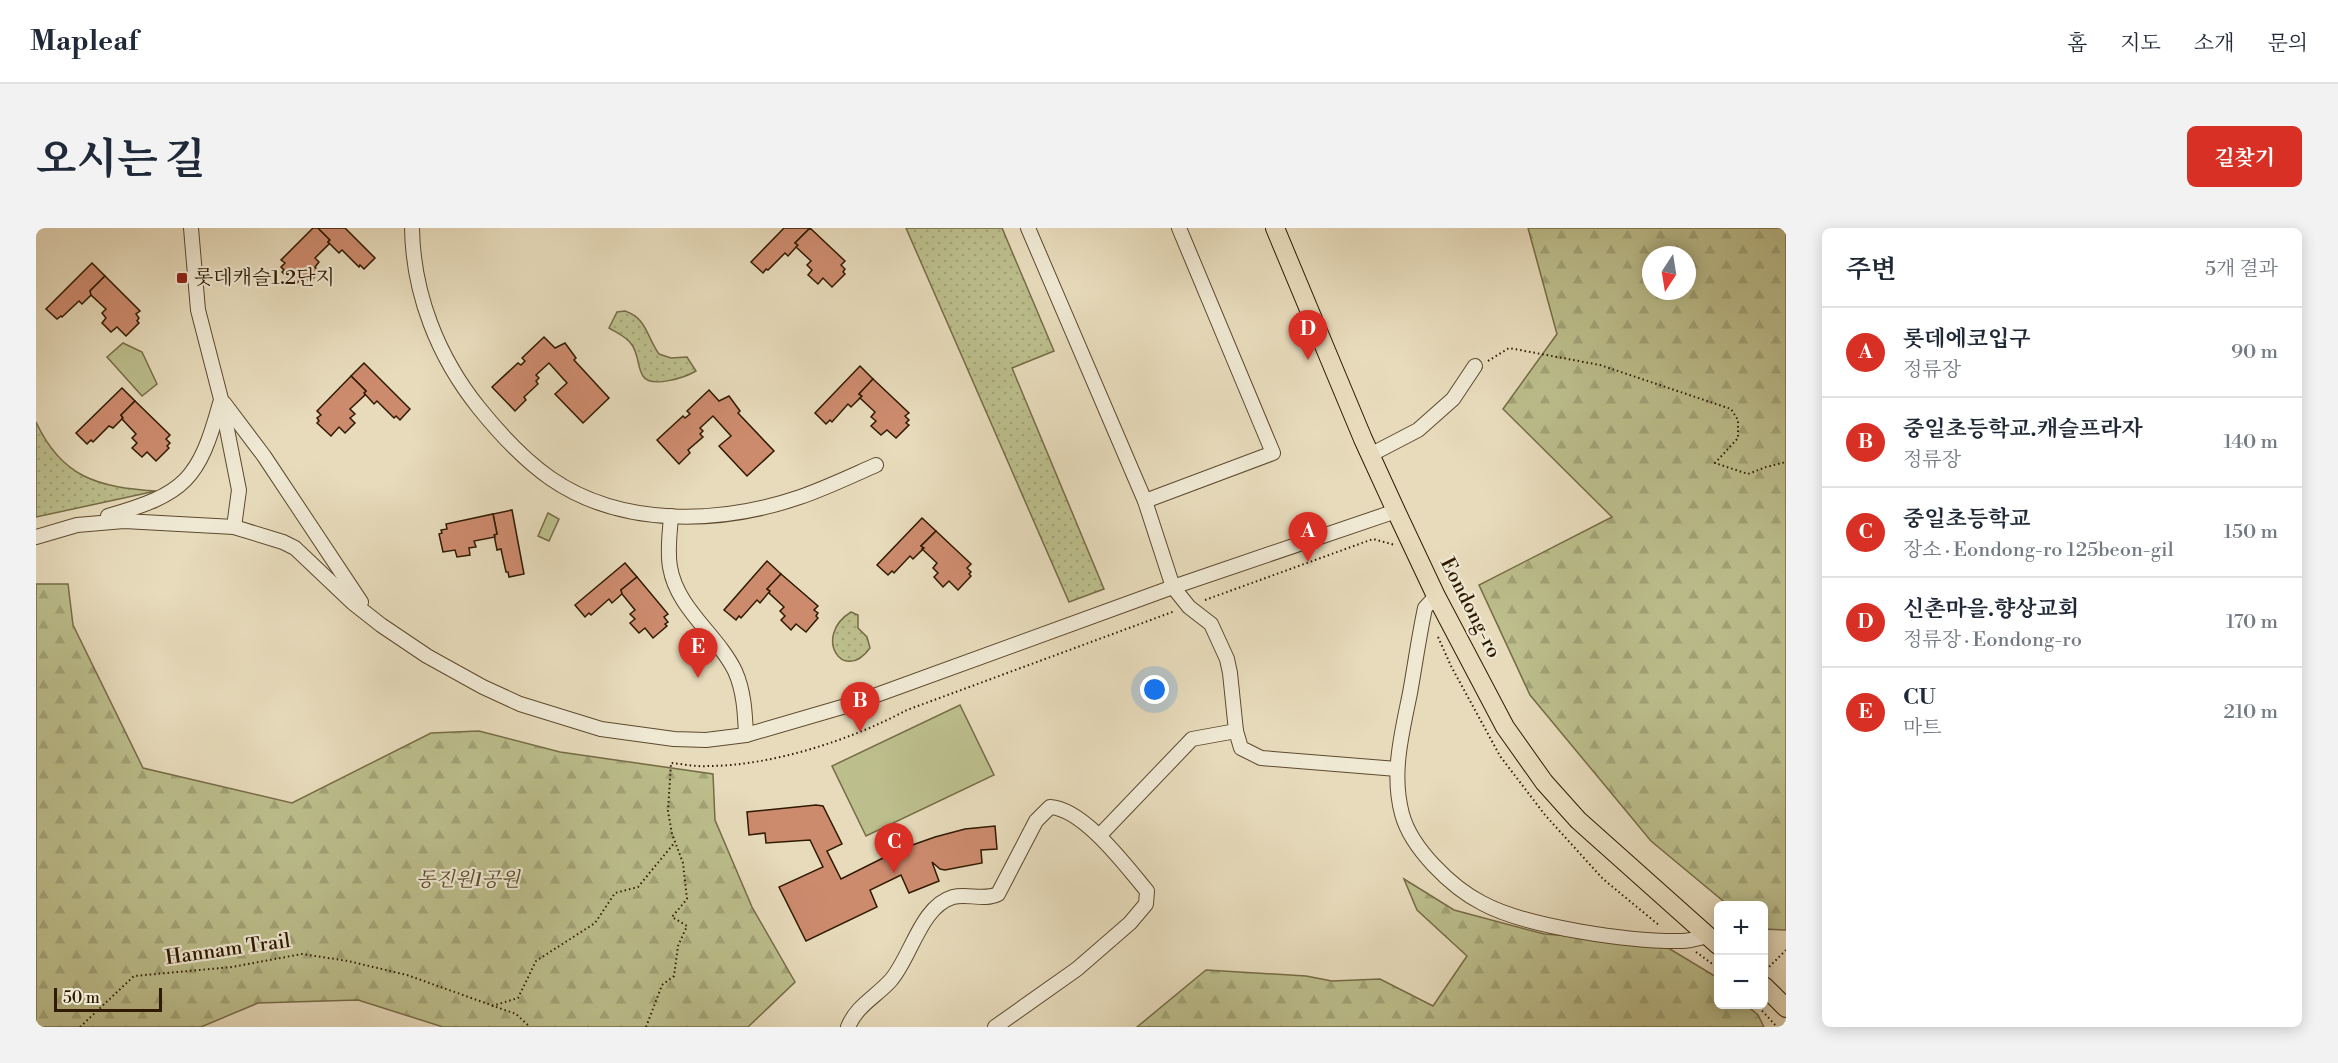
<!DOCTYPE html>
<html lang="ko">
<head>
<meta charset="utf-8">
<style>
  :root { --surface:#fff; --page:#f2f2f3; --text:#1f2937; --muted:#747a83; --line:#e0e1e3; --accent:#d93025 }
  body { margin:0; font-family:"Libre Bodoni","Noto Serif KR",serif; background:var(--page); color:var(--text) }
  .controls { position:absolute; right:18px; bottom:18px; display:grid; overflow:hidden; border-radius:9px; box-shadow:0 3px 15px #0003 }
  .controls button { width:54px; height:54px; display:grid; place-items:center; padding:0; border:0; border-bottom:2px solid var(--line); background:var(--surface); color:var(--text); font:30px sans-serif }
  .compass { position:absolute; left:1606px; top:18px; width:54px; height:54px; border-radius:50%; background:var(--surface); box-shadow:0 3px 15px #0003; rotate:192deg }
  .scale { position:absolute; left:18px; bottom:15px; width:108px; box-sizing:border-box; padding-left:6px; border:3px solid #2f1a00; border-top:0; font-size:16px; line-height:21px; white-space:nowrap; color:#2f1a00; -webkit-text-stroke:4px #efe8d3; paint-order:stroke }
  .you { position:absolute; left:1119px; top:462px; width:21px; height:21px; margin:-15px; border:4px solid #fff; border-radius:50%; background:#1a73e8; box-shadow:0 0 0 9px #1a73e833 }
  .badge { display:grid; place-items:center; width:39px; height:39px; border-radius:50%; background:var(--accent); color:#fff; font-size:20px; font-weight:700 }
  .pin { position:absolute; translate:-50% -50px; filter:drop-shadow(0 2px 3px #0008) }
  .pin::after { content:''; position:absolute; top:32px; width:21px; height:18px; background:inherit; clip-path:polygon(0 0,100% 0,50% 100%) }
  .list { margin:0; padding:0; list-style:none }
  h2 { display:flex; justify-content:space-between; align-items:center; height:78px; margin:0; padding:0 24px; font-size:26px }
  h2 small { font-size:20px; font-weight:400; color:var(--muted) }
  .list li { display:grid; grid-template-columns:39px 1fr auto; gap:18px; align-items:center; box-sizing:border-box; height:90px; padding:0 24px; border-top:2px solid var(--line) }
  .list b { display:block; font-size:22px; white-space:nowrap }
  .list p { margin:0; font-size:20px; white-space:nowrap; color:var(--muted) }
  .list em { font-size:20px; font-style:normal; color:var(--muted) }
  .map { position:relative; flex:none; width:1750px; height:799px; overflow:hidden; border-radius:9px }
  header { display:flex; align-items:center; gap:36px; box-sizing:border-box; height:84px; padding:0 30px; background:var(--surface); border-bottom:2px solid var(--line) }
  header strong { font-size:28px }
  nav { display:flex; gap:33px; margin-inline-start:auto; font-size:21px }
  .intro { display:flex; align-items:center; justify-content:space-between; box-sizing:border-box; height:144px; padding:0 36px }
  h1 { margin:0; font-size:42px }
  .button { padding:15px 27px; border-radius:9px; background:var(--accent); color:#fff; font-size:21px; font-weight:700 }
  main { display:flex; gap:36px; padding:0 36px }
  aside { flex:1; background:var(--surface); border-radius:9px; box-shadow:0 3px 15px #0003 }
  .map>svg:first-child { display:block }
  .green { fill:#bcbe8c; stroke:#766c46; stroke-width:1.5 }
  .forest { fill:url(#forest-firs); stroke:#766c46; stroke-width:1.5; fill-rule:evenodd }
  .park { fill:url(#park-dots); stroke:#766c46; stroke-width:1.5 }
  .building { fill:#cd8b6e; stroke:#2f1a00; stroke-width:1.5 }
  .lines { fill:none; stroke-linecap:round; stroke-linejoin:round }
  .minor-casing { stroke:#5d4a2f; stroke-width:16 }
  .major-casing { stroke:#2f1a00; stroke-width:20 }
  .path { stroke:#2f1a00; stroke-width:2; stroke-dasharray:1.5 3; stroke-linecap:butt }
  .minor { stroke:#efe8d3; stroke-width:14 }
  .major { stroke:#e7dbbb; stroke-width:18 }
  .poi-dot { fill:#8f2418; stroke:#efe8d3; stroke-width:2 }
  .labels { text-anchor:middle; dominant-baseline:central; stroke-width:4.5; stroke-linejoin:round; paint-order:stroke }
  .poi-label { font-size:20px; fill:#2f1a00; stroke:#efe8d3; text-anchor:start }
  .street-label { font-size:20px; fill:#2f1a00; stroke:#efe8d3 }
  .park-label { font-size:20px; font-style:italic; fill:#594b2a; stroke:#efe8d3 }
</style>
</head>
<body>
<header>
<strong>Mapleaf</strong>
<nav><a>홈</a><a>지도</a><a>소개</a><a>문의</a></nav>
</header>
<div class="intro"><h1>오시는 길</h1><a class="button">길찾기</a></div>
<main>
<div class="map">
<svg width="1750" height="799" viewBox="0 0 1750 799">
  <defs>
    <pattern id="forest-firs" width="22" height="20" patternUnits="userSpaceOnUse" patternTransform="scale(1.5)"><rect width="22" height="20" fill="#bcbe8c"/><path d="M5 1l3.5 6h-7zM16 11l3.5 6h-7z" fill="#a2a377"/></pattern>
    <pattern id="park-dots" width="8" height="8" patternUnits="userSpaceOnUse" patternTransform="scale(1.5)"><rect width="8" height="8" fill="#bcbe8c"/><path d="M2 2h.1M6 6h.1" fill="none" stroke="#a2a377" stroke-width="1.8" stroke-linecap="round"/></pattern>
  </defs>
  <rect width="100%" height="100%" fill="#e7dbbb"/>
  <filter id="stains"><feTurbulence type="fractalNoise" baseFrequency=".00333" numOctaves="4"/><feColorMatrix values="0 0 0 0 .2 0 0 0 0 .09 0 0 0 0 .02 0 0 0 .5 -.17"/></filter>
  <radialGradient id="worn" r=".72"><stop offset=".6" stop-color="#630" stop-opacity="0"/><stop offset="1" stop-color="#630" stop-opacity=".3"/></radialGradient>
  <g class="green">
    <path d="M87 115 106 124 121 156 106 168 71 129Z"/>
    <path d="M512 285 523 291 513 313 502 308Z"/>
    <path d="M924 477 958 547 830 608 796 538Z"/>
  </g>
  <g class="forest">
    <path d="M1492 0H1750V702L1728 701V678L1692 677 1615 613 1494 467 1443 357 1576 289 1467 181 1521 106ZM1615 27H1651V63H1615Z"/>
    <path d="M0 356H32L37 397 107 540 256 575 395 505 443 503 524 524 677 546 679 592 716 679 759 754 712 799H407L322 772 222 775 165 799H0Z"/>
    <path d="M1368 651 1418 682 1508 706 1624 715 1682 750V776L1710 777 1722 787 1728 799H1101L1170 742 1270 748 1296 753 1344 751 1397 778 1431 728 1381 682Z"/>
  </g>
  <g class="park">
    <path d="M870 0H966L1018 123 976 140 1068 361 1033 374Z"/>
    <path d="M589 83C611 90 611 110 623 126L635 130 651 129 660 143C650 149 615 161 607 148 601 139 603 127 596 117 591 109 581 105 573 100L581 84Z"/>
    <path d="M0 194C26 250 62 259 120 263L0 289Z"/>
    <path d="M815 384 822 387V400L831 409 834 420C807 457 776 408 815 384Z"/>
  </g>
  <g class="building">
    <path d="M277 0H282L294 12 292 14 293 16 279 30 283 34 279 39 283 44 274 54 268 48 259 57 246 44 248 42 245 39 249 35 245 32Z"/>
    <path d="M282 0H309L339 30 328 41 324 37 323 39 306 22 303 25 292 14 294 12Z"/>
    <path d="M748 0H774L759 15 762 17 752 28 749 25 732 42 730 41 727 45 715 34Z"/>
    <path d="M774 0 809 33 805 37 809 41 807 44 809 46 796 59 787 50 782 56 772 47 776 42 771 37 775 33 760 19 762 17 759 15Z"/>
    <path d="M56 35 69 48 54 63 57 65 46 76 43 73 26 89 25 88 21 91 10 81Z"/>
    <path d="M69 48 104 83 100 86 103 90 101 93 103 95 90 108 81 99 75 104 66 95 70 90 66 85 70 81 55 67 54 63Z"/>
    <path d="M508 109 519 120 529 115 540 130 538 132 573 170 547 195 519 166 531 155 513 135 500 147 503 150 500 153 502 156 488 169 490 172 479 183 456 159 482 135 485 137 489 133 486 130Z"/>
    <path d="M328 135 374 181 364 192 360 188 358 190 341 173 338 176 328 165 330 163 315 148Z"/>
    <path d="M824 138 837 151 823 166 826 168 815 179 812 176 796 194 794 192 790 196 779 185Z"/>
    <path d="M315 148 330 163 328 165 329 167 314 181 319 186 314 190 319 195 309 205 303 199 295 208 281 195 283 193 281 190 285 187 281 183Z"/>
    <path d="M837 151 873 185 869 188 873 192 870 195 873 197 860 210 851 202 845 207 835 198 840 193 835 189 839 184 824 170 826 168 823 166Z"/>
    <path d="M86 160 99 173 85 187 87 190 77 200 73 198 57 214 55 212 51 216 40 205Z"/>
    <path d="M673 162 683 173 693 168 704 183 702 185 738 223 711 248 683 218 695 208 677 188 664 200 667 203 664 206 667 209 652 222 654 225 643 236 621 212 647 188 649 190 654 186 651 183Z"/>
    <path d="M99 173 134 207 130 211 134 215 131 218 133 220 120 233 111 224 106 229 96 220 101 215 96 210 100 206 86 191 87 190 85 187Z"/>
    <path d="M476 282 488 346 473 349 472 344H470L465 321 461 322 458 307 461 306 457 286Z"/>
    <path d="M457 286 461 306 458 307 459 309 438 313 440 319 433 320 434 327 421 329 419 322 407 324 403 306 406 305 405 302 411 301 410 296Z"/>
    <path d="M886 290 900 303 885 318 888 320 877 331 874 328 858 345 856 343 852 347 841 337Z"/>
    <path d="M900 303 935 336 931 340 935 344 933 346 935 348 922 362 913 353 907 359 898 349 902 345 897 340 901 335 886 321 888 320 885 318Z"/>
    <path d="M731 333 745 346 731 361 734 363 724 375 721 372 705 390 703 388 700 392 688 382Z"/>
    <path d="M589 335 601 349 585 362 587 365 576 375 573 371 555 387 553 385 549 389 539 377Z"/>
    <path d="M745 346 782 378 778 382 782 385 780 388 782 390 770 404 760 396 755 402 745 392 749 388 744 383 748 379 733 365 734 363 731 361Z"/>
    <path d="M601 349 632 386 628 389 632 394 629 396 631 398 617 410 609 400 603 405 594 395 599 391 594 386 599 382 586 366 585 362Z"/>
    <path d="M780 577 787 578 806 616 791 623 805 651 865 621 899 609 929 601 959 598 961 621 945 622 946 635 909 642 904 641 896 634 903 653 873 665 865 647 834 662 841 679 770 713 743 659 787 639 774 612 730 615 729 605 713 607 711 584Z"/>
  </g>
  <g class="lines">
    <defs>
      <g id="minor">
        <path d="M155 0 162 82 185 171 203 262 198 299"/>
        <path d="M376 0C377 66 402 129 443 180 464 206 487 231 514 250 586 300 685 296 764 269 790 260 815 248 840 237"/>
        <path d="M992 0 1109 273 1137 359 1153 379 1175 396 1191 431 1194 445 1200 503"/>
        <path d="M188 175 228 228 325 374"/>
        <path d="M1334 227 1382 202 1417 171 1439 138"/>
        <path d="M1109 273 1237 225 1143 0"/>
        <path d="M72 288C149 266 163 252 184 175"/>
        <path d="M635 288C634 304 631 322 634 339 641 381 681 406 699 443 708 463 709 485 710 507"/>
        <path d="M0 309 41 297 88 293 198 299 247 314 259 320 317 375 345 397 391 428 447 459 484 476 565 501 638 511 670 512 710 507 813 477 1137 359 1360 283"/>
        <path d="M1400 368 1389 380C1383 408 1379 437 1374 465 1366 505 1355 545 1366 586 1375 620 1415 659 1446 675 1490 699 1595 714 1646 713 1654 713 1664 710 1672 708"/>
        <path d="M1064 607 1156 511 1200 503 1205 520 1225 530 1361 541"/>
        <path d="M812 799C821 777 840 769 855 752 875 729 885 678 917 669 931 665 948 673 962 666L1000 593 1014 579C1048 581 1090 638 1111 663L1110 676 1094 695 1041 741 959 799"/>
      </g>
      <g id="major">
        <path d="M1239 0 1327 211 1360 283 1400 368 1469 499 1508 554 1542 592 1682 717"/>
        <path d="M1728 758 1750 780"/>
      </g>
    </defs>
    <use href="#minor" class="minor-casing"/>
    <use href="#major" class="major-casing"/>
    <g class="path">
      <path d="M1452 133 1473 120 1564 137 1695 181 1702 192V210L1679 235 1712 246 1730 239 1750 234"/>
      <path d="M1169 372 1337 311 1359 317"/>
      <path d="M1402 409 1415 438 1464 528 1509 587 1567 651 1624 698"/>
      <path d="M1660 724 1682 740"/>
      <path d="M1730 742 1750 722"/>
      <path d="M1720 776 1741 799"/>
      <path d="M456 778 482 770 500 733 559 695 579 665 602 659 639 614"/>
      <path d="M44 799 98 748 196 739 266 726 312 733 371 747 480 786 494 799"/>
      <path d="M610 799 626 757 638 748 642 718 651 698 636 689 651 671 647 635 636 606 632 583 635 535C647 536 660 539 672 538 735 538 815 512 871 482L1139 383"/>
    </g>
    <use href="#minor" class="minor"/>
    <use href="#major" class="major"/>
  </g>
  <rect class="poi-dot" x="140" y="44" width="12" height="12" rx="3"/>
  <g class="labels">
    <g class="poi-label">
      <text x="158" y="50">롯데캐슬1.2단지</text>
    </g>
    <g class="street-label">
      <text transform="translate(1434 380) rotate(63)">Eondong-ro</text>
      <text transform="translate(192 722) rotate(-8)">Hannam Trail</text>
    </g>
    <g class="park-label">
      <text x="432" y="652">동진원1공원</text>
    </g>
  </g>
  <rect width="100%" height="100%" filter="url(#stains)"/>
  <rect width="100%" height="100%" fill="url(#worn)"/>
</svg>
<div class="controls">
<button>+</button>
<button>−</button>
</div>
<svg class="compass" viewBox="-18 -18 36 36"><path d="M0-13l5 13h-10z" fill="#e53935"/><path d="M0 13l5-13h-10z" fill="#747a83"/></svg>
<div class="scale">50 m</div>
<div class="you"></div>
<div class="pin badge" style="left:1272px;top:334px">A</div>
<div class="pin badge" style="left:824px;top:504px">B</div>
<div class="pin badge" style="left:858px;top:645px">C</div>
<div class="pin badge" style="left:1272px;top:132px">D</div>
<div class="pin badge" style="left:662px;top:450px">E</div>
</div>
<aside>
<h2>주변<small>5개 결과</small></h2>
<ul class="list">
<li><span class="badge">A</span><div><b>롯데에코입구</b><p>정류장</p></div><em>90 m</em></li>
<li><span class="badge">B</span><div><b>중일초등학교.캐슬프라자</b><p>정류장</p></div><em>140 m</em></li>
<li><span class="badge">C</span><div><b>중일초등학교</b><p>장소 · Eondong-ro 125beon-gil</p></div><em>150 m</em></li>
<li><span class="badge">D</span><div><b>신촌마을.향상교회</b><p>정류장 · Eondong-ro</p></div><em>170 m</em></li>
<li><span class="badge">E</span><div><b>CU</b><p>마트</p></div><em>210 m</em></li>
</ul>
</aside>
</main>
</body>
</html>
